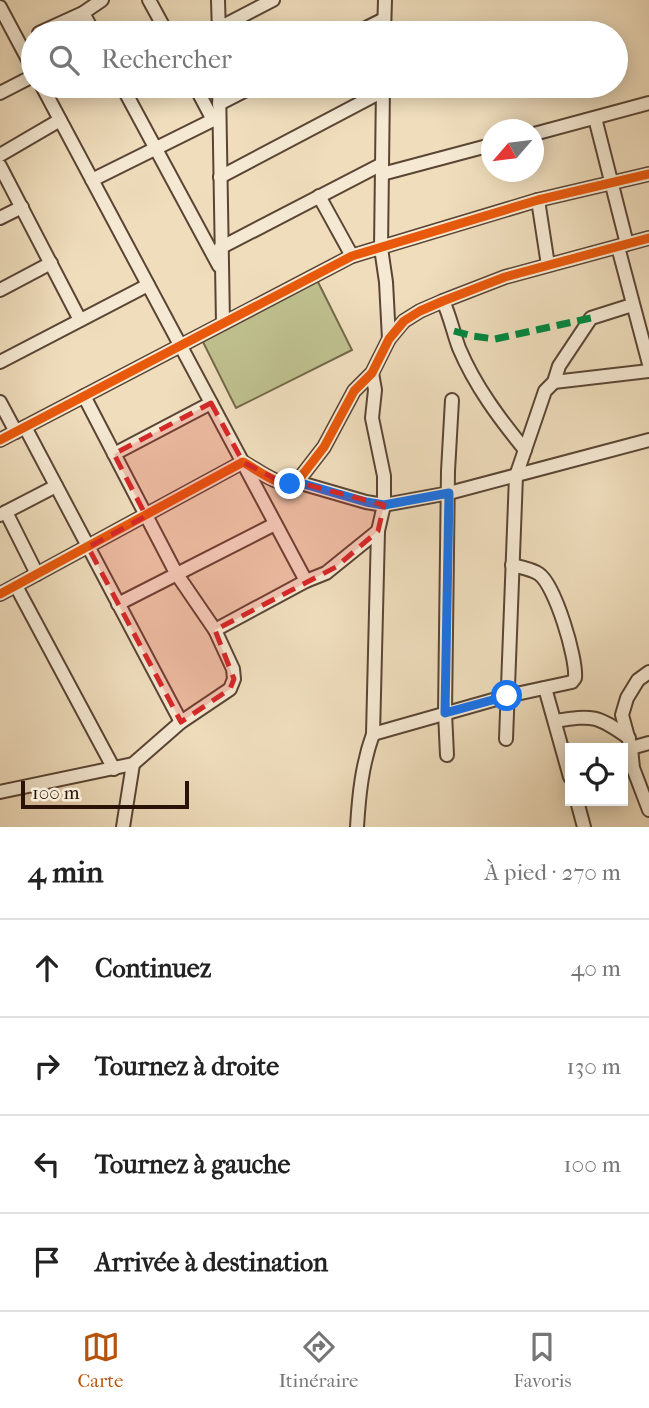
<!DOCTYPE html>
<html lang="fr">
<head>
<meta charset="utf-8">
<style>
  :root { --surface:#fff; --page:#f6f6f6; --text:#222; --muted:#767676; --line:#e0e0e0; --accent:#b45309 }
  body { margin:0; font-family:"IM FELL French Canon",serif; background:var(--page); color:var(--text) }
  .controls { position:absolute; right:21px; bottom:21px; display:grid; overflow:hidden; border-radius:0px; box-shadow:0 4px 18px #0003 }
  .controls button { width:63px; height:63px; display:grid; place-items:center; padding:0; border:0; border-bottom:2px solid var(--line); background:var(--surface); color:var(--text); font:35px sans-serif }
  .compass { position:absolute; left:481px; top:119px; width:63px; height:63px; border-radius:50%; background:var(--surface); box-shadow:0 4px 18px #0003; rotate:242deg }
  .scale { position:absolute; left:21px; bottom:18px; width:168px; box-sizing:border-box; padding-left:7px; border:4px solid #291208; border-top:0; font-size:19px; line-height:24px; white-space:nowrap; color:#291208; -webkit-text-stroke:5px #f5e9d3; paint-order:stroke }
  .stop { position:absolute; width:21px; height:21px; margin:-16px; border:5px solid #1a73e8; border-radius:50%; background:#fff }
  .stop.end { background:#1a73e8; border-color:#fff; box-shadow:0 2px 7px #0008 }
  .list { margin:0; padding:0; list-style:none }
  h2 { display:flex; justify-content:space-between; align-items:center; height:91px; margin:0; padding:0 28px; font-size:30px }
  h2 small { font-size:23px; font-weight:400; color:var(--muted) }
  .list li { display:grid; grid-template-columns:46px 1fr auto; gap:21px; align-items:center; box-sizing:border-box; height:98px; padding:0 28px; border-top:2px solid var(--line) }
  .list b { display:block; font-size:26px; white-space:nowrap }
  .list em { font-size:23px; font-style:normal; color:var(--muted) }
  .icon { flex:none; width:38px; height:38px; fill:none; stroke:currentColor; stroke-width:2; stroke-linecap:round; stroke-linejoin:round }
  .map { position:relative; flex:none; width:649px; height:827px; overflow:hidden }
  .search { position:absolute; background:var(--surface); box-shadow:0 4px 18px #0003; left:21px; right:21px; top:21px; height:77px; display:flex; align-items:center; gap:18px; box-sizing:border-box; padding:0 24px; border-radius:38px; color:var(--muted); font-size:26px }
  .sheet { height:483px; background:var(--surface) }
  nav { display:flex; justify-content:space-around; align-items:center; box-sizing:border-box; height:98px; border-top:2px solid var(--line); background:var(--surface); font-size:19px; color:var(--muted) }
  nav a { display:grid; justify-items:center; gap:4px }
  nav .on { color:var(--accent) }
  .map>svg:first-child { display:block }
  .grass { fill:#bebf8d; stroke:#74684a; stroke-width:2 }
  .lines { fill:none; stroke-linecap:round; stroke-linejoin:round }
  .street-casing { stroke:#5a4535; stroke-width:16 }
  .street { stroke:#f5e9d3; stroke-width:12 }
  .quiet { stroke:#00873e; stroke-width:7; stroke-dasharray:14 7; stroke-linecap:butt }
  .cycleway-casing { stroke:#f5e9d3; stroke-width:13 }
  .cycleway { stroke:#e8590c; stroke-width:9 }
  .route { stroke:#1a73e8; stroke-width:9 }
  .marked { fill:#d62828; fill-opacity:0.2; stroke:#d62828; stroke-width:5; stroke-dasharray:14 9; stroke-linejoin:round }
</style>
</head>
<body>
<div class="map">
<svg width="649" height="827" viewBox="0 0 649 827">
  <rect width="100%" height="100%" fill="#efddbc"/>
  <filter id="stains"><feTurbulence type="fractalNoise" baseFrequency=".00286" numOctaves="4"/><feColorMatrix values="0 0 0 0 .2 0 0 0 0 .09 0 0 0 0 .02 0 0 0 .5 -.17"/></filter>
  <radialGradient id="worn" r=".72"><stop offset=".6" stop-color="#630" stop-opacity="0"/><stop offset="1" stop-color="#630" stop-opacity=".3"/></radialGradient>
  <path class="grass" d="M317 280 352 350 236 408 201 338Z"/>
  <g class="lines">
    <defs>
      <g id="street">
        <path d="M149 0 167 33"/>
        <path d="M218 0 219 33"/>
        <path d="M0 7 33 69"/>
        <path d="M83 13 94 33"/>
        <path d="M219 28 273 0"/>
        <path d="M39 33 83 13 102 0"/>
        <path d="M356 33 384 19"/>
        <path d="M384 33 385 0"/>
        <path d="M42 86 306 581"/>
        <path d="M122 86 219 266"/>
        <path d="M195 86 213 120"/>
        <path d="M219 86 223 323"/>
        <path d="M383 86 381 248 386 282 389 339"/>
        <path d="M0 93 33 76"/>
        <path d="M219 104 254 86"/>
        <path d="M595 118 627 244"/>
        <path d="M534 134 649 103"/>
        <path d="M0 155 60 120"/>
        <path d="M0 166 80 320"/>
        <path d="M382 174 491 145"/>
        <path d="M220 177 383 91"/>
        <path d="M92 180 213 120H219"/>
        <path d="M319 196 352 256"/>
        <path d="M538 200 548 265"/>
        <path d="M0 218 22 207"/>
        <path d="M618 247 649 364"/>
        <path d="M220 248 382 164"/>
        <path d="M0 290 51 263"/>
        <path d="M443 301C450 316 453 332 459 348 475 386 499 418 525 450"/>
        <path d="M0 362 148 285"/>
        <path d="M554 382 649 371"/>
        <path d="M0 402 16 432"/>
        <path d="M25 427 181 722"/>
        <path d="M0 440 352 256 538 200 649 174"/>
        <path d="M114 454 211 403"/>
        <path d="M297 482 366 502 384 505 449 493 649 440"/>
        <path d="M6 512 37 574"/>
        <path d="M0 515 56 486"/>
        <path d="M16 586 114 769"/>
        <path d="M0 594 243 462C258 470 280 489 297 482L324 447 354 391 372 373 389 339 404 321 420 311 443 301 505 277 649 238"/>
        <path d="M118 604 275 524"/>
        <path d="M215 630 306 581 326 573 378 531"/>
        <path d="M649 672 638 680 627 698 622 715 631 748 633 768 649 810"/>
        <path d="M545 688 570 777"/>
        <path d="M555 721C593 715 597 715 629 738"/>
        <path d="M373 734 507 696 572 682 575 678C577 658 555 585 539 574 532 569 520 567 512 565"/>
        <path d="M506 739 516 476 545 391 554 382 559 366 591 318 632 305"/>
        <path d="M631 748 649 743"/>
        <path d="M447 755 445 713 448 471 452 400"/>
        <path d="M0 792 133 764 181 722 230 689 234 679 233 669 215 630 176 573 84 396"/>
        <path d="M577 801 584 827"/>
        <path d="M123 827 133 764"/>
        <path d="M357 827C359 794 362 765 373 734L378 531 384 505V476L372 418 375 390 372 373"/>
      </g>
    </defs>
    <use href="#street" class="street-casing"/>
    <use href="#street" class="street"/>
    <path class="quiet" d="M454 331 472 336 495 339 591 318"/>
    <defs>
      <g id="cycleway">
        <path d="M0 440 352 256 538 200 649 174"/>
        <path d="M0 594 243 462C258 470 280 489 297 482L324 447 354 391 372 373 389 339 404 321 420 311 443 301 505 277 649 238"/>
      </g>
    </defs>
    <use href="#cycleway" class="cycleway-casing"/>
    <use href="#cycleway" class="cycleway"/>
  </g>
  <g class="lines">
    <path class="route" d="M290 484 297 482 366 502 384 505 449 493 445 713 507 696"/>
  </g>
  <path class="marked" d="M211 403 243 462 285 484 297 482 384 505 378 531 336 567 215 630 234 679 230 689 181 722 88 547 146 516 114 454Z"/>
  <rect width="100%" height="100%" filter="url(#stains)"/>
  <rect width="100%" height="100%" fill="url(#worn)"/>
</svg>
<div class="controls">
<button><svg class="icon" aria-label="locate" viewBox="0 0 24 24"><circle cx="12" cy="12" r="6"/><path d="M12 2v4M12 18v4M2 12h4M18 12h4"/></svg></button>
</div>
<svg class="compass" viewBox="-18 -18 36 36"><path d="M0-13l5 13h-10z" fill="#e53935"/><path d="M0 13l5-13h-10z" fill="#767676"/></svg>
<div class="scale">100 m</div>
<div class="stop" style="left:507px;top:696px"></div>
<div class="stop end" style="left:290px;top:484px"></div>
<div class="search"><svg class="icon" aria-label="search" viewBox="0 0 24 24"><circle cx="10" cy="10" r="6"/><path d="M15 15l6 6"/></svg>Rechercher</div>
</div>
<section class="sheet">
<h2>4 min<small>À pied · 270 m</small></h2>
<ul class="list">
<li><svg class="icon" aria-label="ahead" viewBox="0 0 24 24"><path d="M12 20V5M6 11l6-6 6 6"/></svg><div><b>Continuez</b></div><em>40 m</em></li>
<li><svg class="icon" aria-label="right" viewBox="0 0 24 24"><path d="M7 20v-9h11M14 6l5 5-5 5"/></svg><div><b>Tournez à droite</b></div><em>130 m</em></li>
<li><svg class="icon" aria-label="left" viewBox="0 0 24 24"><path d="M17 20v-9H6M10 6l-5 5 5 5"/></svg><div><b>Tournez à gauche</b></div><em>100 m</em></li>
<li><svg class="icon" aria-label="arrive" viewBox="0 0 24 24"><path d="M6 21V4h12l-3 4 3 4H6"/></svg><div><b>Arrivée à destination</b></div></li>
</ul>
</section>
<nav>
<a class="on"><svg class="icon" aria-label="map" viewBox="0 0 24 24"><path d="M3 6l6-2 6 2 6-2v14l-6 2-6-2-6 2zM9 4v14M15 6v14"/></svg>Carte</a>
<a><svg class="icon" aria-label="directions" viewBox="0 0 24 24"><path d="M12 3l9 9-9 9-9-9zM9 14v-3h6M13 9l2 2-2 2"/></svg>Itinéraire</a>
<a><svg class="icon" aria-label="saved" viewBox="0 0 24 24"><path d="M7 4h10v16l-5-4-5 4z"/></svg>Favoris</a>
</nav>
</body>
</html>
